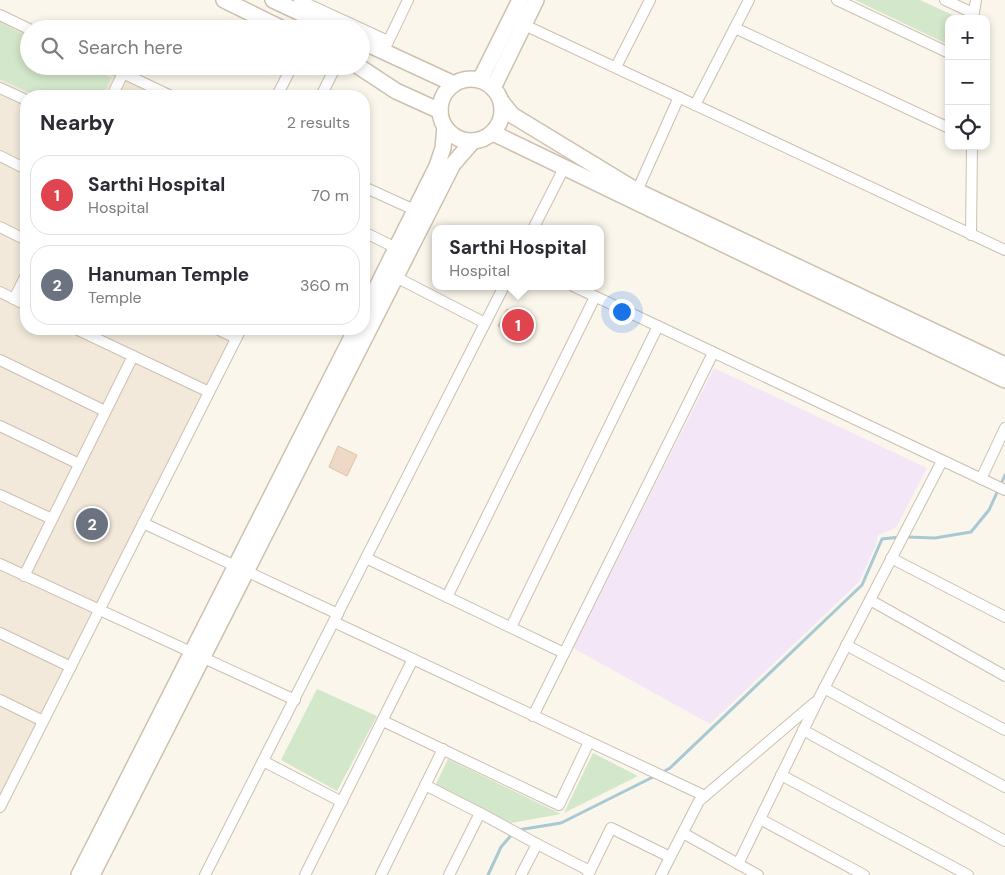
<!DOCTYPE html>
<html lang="en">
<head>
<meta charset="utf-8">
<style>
  :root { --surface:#fff; --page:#f7f7f7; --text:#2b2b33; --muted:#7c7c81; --line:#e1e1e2; --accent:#785446 }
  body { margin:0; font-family:"DM Sans",sans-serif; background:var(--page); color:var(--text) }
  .controls { position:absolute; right:15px; top:15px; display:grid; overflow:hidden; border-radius:10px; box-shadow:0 2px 8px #0003 }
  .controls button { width:45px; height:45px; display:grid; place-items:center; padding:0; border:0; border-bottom:1px solid var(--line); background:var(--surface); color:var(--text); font:25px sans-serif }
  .you { position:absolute; left:621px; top:311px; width:18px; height:18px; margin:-12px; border:4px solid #fff; border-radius:50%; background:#1a73e8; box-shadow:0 0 0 8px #1a73e833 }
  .badge { display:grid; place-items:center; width:32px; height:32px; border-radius:50%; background:var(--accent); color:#fff; font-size:16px; font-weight:700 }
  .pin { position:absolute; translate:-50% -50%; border:2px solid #fff; box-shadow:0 1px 5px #0006 }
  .popup { position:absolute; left:432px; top:225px; width:172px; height:65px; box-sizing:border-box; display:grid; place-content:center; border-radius:10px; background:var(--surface); filter:drop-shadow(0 1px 4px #0005); font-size:16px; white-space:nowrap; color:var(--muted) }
  .popup b { font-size:19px; color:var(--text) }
  .popup::after { content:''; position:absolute; left:50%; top:100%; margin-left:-10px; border:10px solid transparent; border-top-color:var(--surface) }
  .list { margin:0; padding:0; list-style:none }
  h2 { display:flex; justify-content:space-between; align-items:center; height:65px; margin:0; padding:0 20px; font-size:21px }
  h2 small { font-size:16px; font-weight:400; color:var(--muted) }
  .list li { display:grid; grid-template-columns:32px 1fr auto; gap:15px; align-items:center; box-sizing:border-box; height:80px; margin:0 10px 10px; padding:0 10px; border:1px solid var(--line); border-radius:20px }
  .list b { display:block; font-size:19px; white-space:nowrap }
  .list p { margin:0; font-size:16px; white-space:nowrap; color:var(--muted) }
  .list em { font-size:16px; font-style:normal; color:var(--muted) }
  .icon { flex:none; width:28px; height:28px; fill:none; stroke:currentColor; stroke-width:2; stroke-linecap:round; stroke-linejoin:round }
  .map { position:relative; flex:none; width:1005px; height:875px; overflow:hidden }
  .search { position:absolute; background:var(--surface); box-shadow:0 2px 8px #0003; left:20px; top:20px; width:350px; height:55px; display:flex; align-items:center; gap:12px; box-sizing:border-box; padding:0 18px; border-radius:28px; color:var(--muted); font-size:19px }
  .panel { position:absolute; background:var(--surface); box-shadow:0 2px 8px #0003; left:20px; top:90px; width:350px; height:245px; border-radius:20px }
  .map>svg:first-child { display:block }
  .residential { fill:#f2e9da }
  .education { fill:#f3e7f7 }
  .green { fill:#d3e7ca }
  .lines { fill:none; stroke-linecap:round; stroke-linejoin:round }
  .stream { stroke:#a8c8d3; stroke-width:3 }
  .building { fill:#edd9c5; stroke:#dec2a7 }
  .street-casing { stroke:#ccbfb1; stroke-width:12 }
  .secondary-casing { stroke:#cec0af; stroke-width:18 }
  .street { stroke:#fff; stroke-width:10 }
  .secondary { stroke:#fff; stroke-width:15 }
</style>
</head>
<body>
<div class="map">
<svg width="1005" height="875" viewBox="0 0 1005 875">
  <rect width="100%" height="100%" fill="#fbf6eb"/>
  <path class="residential" d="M0 18 29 32V66H102L166 96H26V329H239L0 805Z"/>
  <path class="education" d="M714 368 927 468 896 528 878 535 876 545 859 582 710 724 573 648Z"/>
  <g class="green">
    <path d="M855 0H920L957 17 949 19V45Z"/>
    <path d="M0 22 29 37V66H87L111 78 103 96H36L0 79Z"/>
    <path d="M317 689 377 716 337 791 281 760Z"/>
    <path d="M593 753 638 776 564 813Z"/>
    <path d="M448 759 561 814 511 823 435 786Z"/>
  </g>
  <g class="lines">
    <g class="stream">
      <path d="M906 537 935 538 971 532 989 510 1005 475"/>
      <path d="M661 773 670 768 862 585 882 539 900 537"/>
      <path d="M518 830 561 823 655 776"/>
      <path d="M488 875 501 847 513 833"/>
    </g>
  </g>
  <g class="building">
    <path d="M507 309 532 322 524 339 498 326Z"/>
    <path d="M338 446 357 455 347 476 329 467Z"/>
  </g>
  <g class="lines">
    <defs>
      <g id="street">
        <path d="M299 0 388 41"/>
        <path d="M837 0 949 53"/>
        <path d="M945 0 973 13"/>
        <path d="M0 15 29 29"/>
        <path d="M973 18 976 0"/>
        <path d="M518 22 1005 250"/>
        <path d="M735 28 949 128"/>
        <path d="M386 46 408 0"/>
        <path d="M108 66 171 96"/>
        <path d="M616 67 650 0"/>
        <path d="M0 88 26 100"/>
        <path d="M112 96 123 73"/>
        <path d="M277 96 292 66"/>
        <path d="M321 96 336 66"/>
        <path d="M695 105 749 0"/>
        <path d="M0 156 26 169"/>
        <path d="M364 187 419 212"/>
        <path d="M637 191 679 97"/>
        <path d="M0 227 26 240"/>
        <path d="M533 229 564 168"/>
        <path d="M364 232 396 248"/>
        <path d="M971 235 972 146"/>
        <path d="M390 274 485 323"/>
        <path d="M573 286 1005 490"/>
        <path d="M0 292 26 305"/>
        <path d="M14 299 26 275"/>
        <path d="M76 329 209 392"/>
        <path d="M217 329 236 338"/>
        <path d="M0 360 105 411"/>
        <path d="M0 426 79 464"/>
        <path d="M981 479 1005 428"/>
        <path d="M0 495 52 519"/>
        <path d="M143 523 338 614"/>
        <path d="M366 558 564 653"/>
        <path d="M891 558 1005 617"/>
        <path d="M0 564 295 700"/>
        <path d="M24 576 133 356"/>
        <path d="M447 597 595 297"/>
        <path d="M870 600 1005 676"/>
        <path d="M334 622 705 796"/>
        <path d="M511 627 658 326"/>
        <path d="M0 633 71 667"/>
        <path d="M846 645 1005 730"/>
        <path d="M824 688 1005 787"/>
        <path d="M0 700 43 721"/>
        <path d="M533 716 713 353"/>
        <path d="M383 721 559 805 589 742"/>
        <path d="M803 730 1005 841"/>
        <path d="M263 761 342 802"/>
        <path d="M781 775 968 875"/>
        <path d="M425 785 480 813 449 875"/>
        <path d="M0 807 241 329"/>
        <path d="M480 813 537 844"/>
        <path d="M760 819 864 875"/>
        <path d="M683 833 758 875"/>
        <path d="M738 864 818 700 942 461"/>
        <path d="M205 875 504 286"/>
        <path d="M305 875 413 659"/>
        <path d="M381 875 443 749"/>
        <path d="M521 875 537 844 590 871"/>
        <path d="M588 875 611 828 670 857"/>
        <path d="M661 875 699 801 814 703"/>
      </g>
      <g id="secondary">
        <path d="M224 0 283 29"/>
        <path d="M273 0 335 29"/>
        <path d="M361 41 454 84"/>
        <path d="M358 66 396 91 440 111"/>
        <circle cx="471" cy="110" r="31"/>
        <path d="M476 79 481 78 520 0"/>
        <path d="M493 88 536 0"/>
        <path d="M501 101 512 115 637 191 1005 365"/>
        <path d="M493 133 1005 380"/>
        <path d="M364 313 437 166 443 148 445 127"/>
        <path d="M79 875 356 329"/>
        <path d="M92 875 453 164 473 141"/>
      </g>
    </defs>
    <use href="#street" class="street-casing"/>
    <use href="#secondary" class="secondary-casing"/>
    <use href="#street" class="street"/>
    <use href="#secondary" class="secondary"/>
  </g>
</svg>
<div class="controls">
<button>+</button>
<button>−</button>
<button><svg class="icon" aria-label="locate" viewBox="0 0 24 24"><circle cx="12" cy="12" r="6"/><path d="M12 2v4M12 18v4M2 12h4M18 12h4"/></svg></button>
</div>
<div class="you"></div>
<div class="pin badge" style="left:518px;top:325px;background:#e0444e">1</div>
<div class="popup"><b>Sarthi Hospital</b>Hospital</div>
<div class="pin badge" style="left:92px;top:524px;background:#6b7280">2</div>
<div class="search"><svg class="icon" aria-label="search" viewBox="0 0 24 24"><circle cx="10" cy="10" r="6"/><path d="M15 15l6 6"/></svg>Search here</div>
<section class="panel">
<h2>Nearby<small>2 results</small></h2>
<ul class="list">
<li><span class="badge" style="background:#e0444e">1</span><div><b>Sarthi Hospital</b><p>Hospital</p></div><em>70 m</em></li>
<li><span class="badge" style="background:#6b7280">2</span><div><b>Hanuman Temple</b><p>Temple</p></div><em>360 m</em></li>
</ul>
</section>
</div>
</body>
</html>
